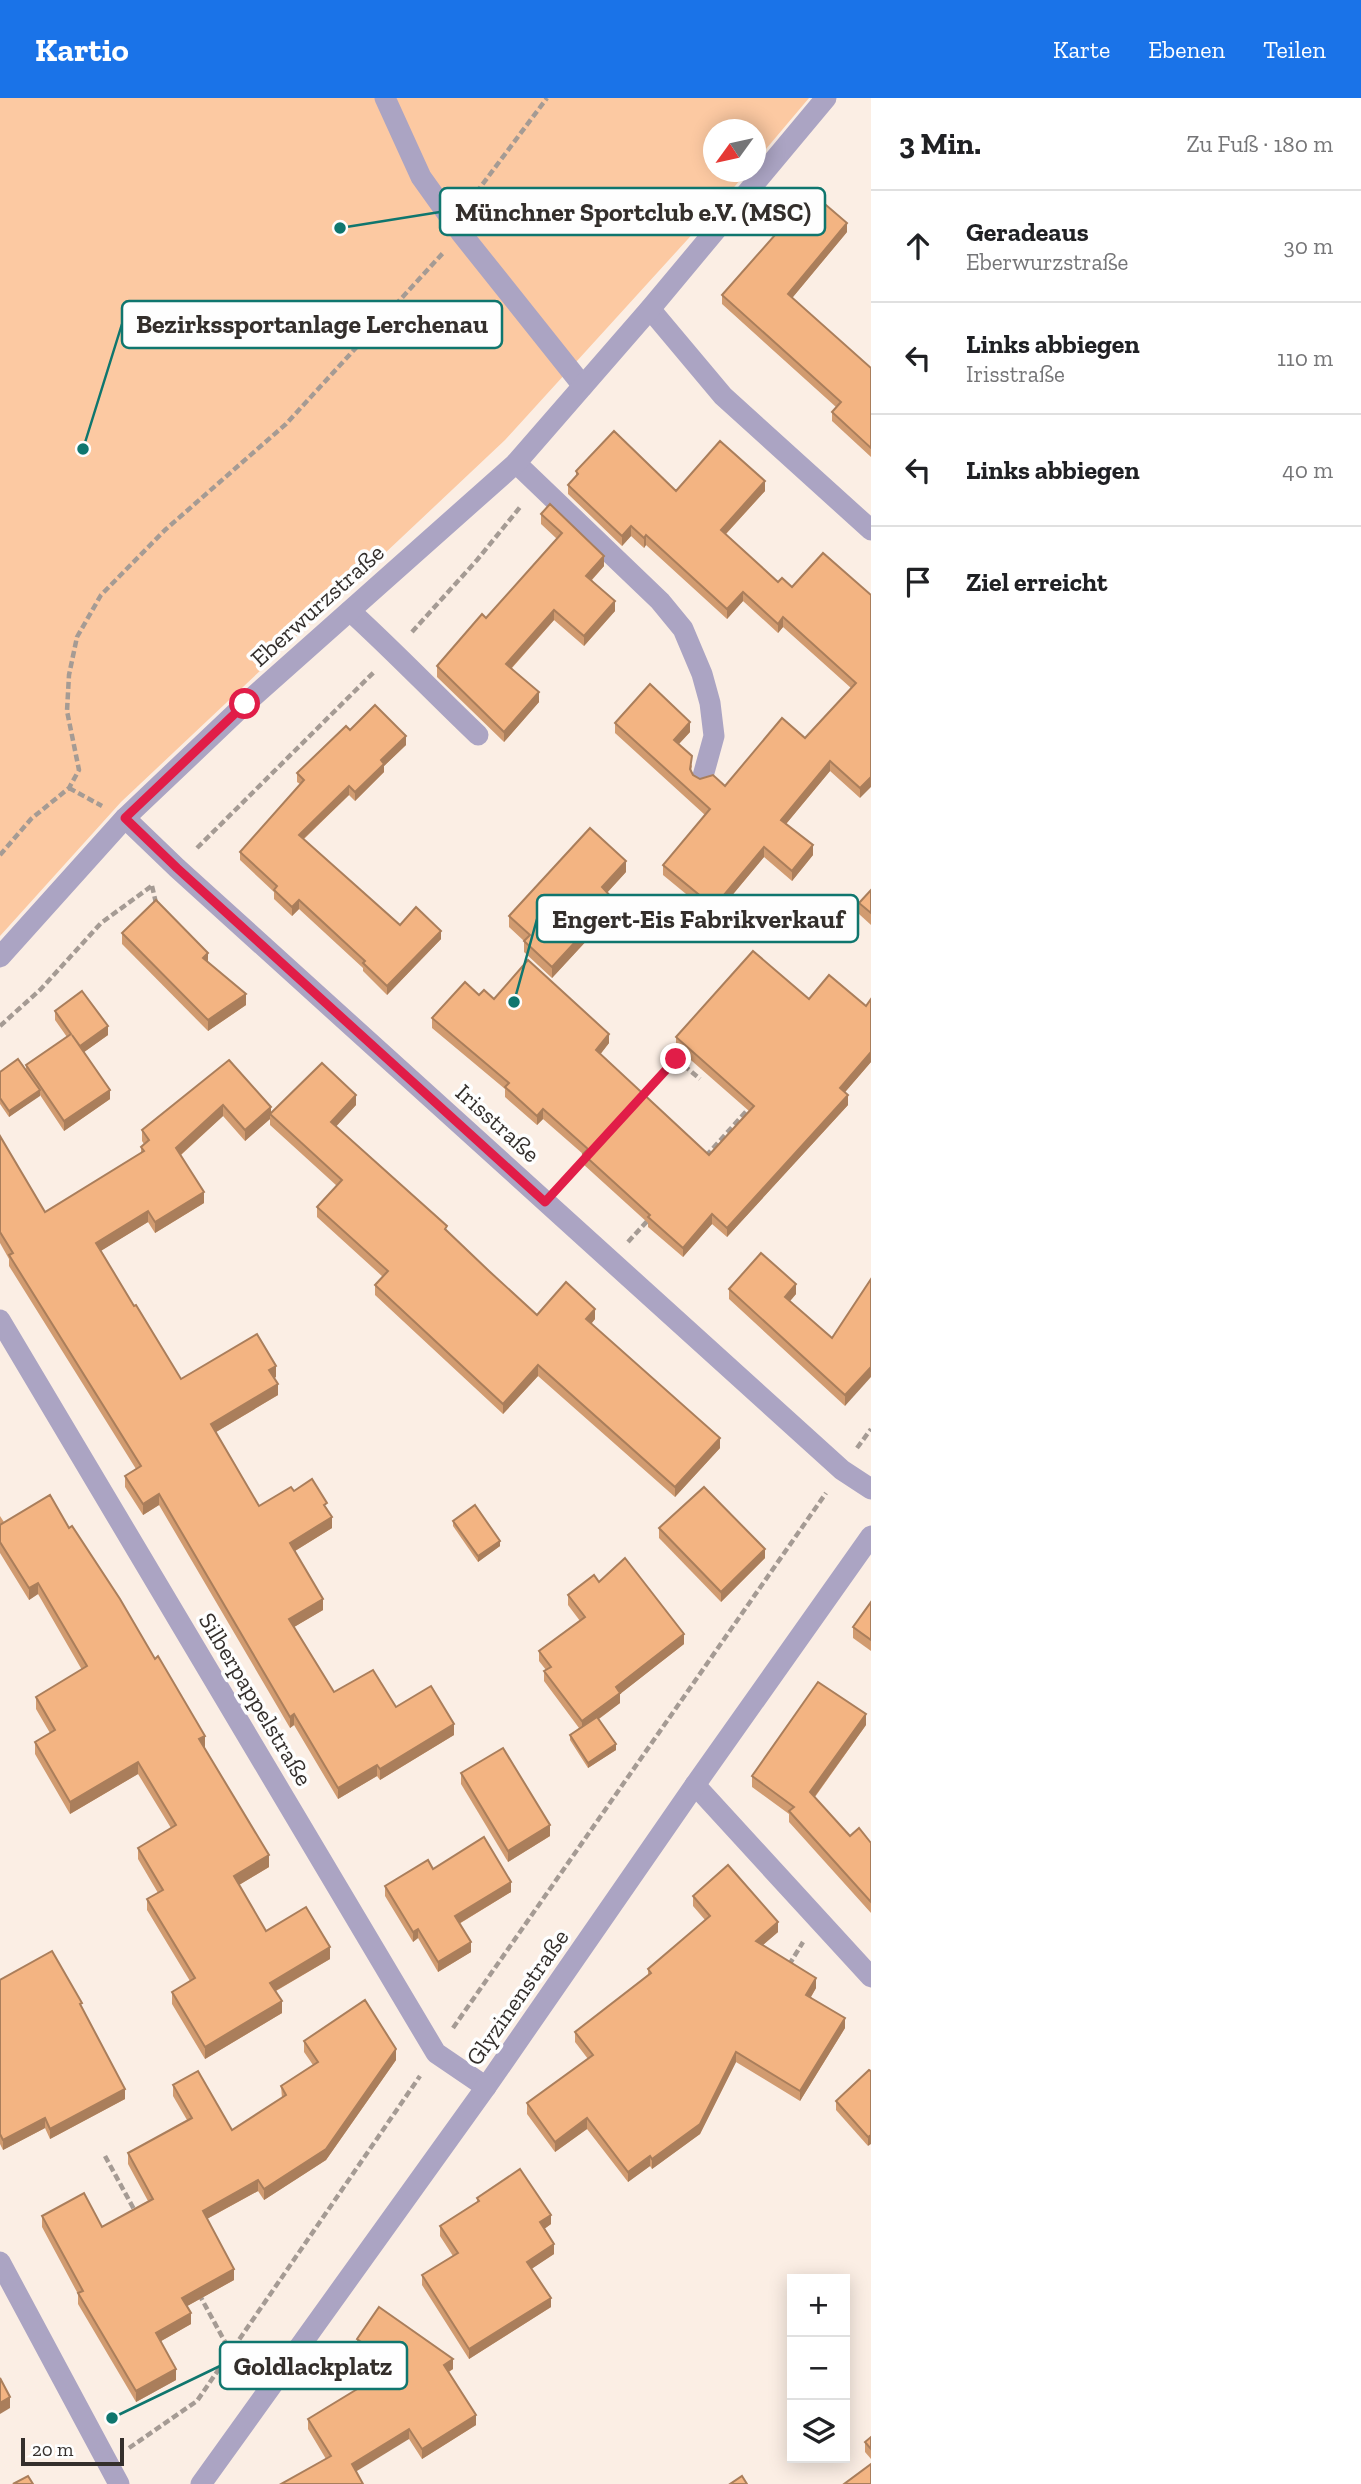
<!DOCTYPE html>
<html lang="de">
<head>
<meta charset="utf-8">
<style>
  :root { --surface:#fff; --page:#f2f2f2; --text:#202124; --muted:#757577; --line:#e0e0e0; --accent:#1a73e8 }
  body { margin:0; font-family:"Zilla Slab",serif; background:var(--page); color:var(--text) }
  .controls { position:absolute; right:21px; bottom:21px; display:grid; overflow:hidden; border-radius:0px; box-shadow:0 4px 18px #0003 }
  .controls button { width:63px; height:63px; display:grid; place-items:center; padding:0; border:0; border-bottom:2px solid var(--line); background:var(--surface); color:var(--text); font:35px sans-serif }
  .compass { position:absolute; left:703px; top:21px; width:63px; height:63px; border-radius:50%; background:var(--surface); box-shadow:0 4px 18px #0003; rotate:237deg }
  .scale { position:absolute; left:21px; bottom:18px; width:103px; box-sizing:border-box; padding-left:7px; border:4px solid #342f2c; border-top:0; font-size:19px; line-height:24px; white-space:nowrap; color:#342f2c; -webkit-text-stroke:5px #fefefe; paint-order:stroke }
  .stop { position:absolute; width:21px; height:21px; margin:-16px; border:5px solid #e11d48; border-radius:50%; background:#fff }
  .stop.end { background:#e11d48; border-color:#fff; box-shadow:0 2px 7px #0008 }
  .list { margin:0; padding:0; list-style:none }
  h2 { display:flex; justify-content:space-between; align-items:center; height:91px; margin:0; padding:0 28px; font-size:30px }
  h2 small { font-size:23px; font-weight:400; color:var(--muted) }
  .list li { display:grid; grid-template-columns:46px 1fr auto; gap:21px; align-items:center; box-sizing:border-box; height:112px; padding:0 28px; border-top:2px solid var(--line) }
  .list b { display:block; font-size:26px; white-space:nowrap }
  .list p { margin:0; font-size:23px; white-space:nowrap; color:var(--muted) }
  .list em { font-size:23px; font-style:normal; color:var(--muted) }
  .icon { flex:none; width:38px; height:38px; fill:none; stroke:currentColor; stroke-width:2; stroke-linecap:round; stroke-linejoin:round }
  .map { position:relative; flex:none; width:871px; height:2386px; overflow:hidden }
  header { display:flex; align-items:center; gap:42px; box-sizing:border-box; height:98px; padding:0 35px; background:var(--accent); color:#fff }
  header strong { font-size:33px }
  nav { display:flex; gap:38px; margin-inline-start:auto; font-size:24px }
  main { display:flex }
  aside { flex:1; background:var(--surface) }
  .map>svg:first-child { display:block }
  .green { fill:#fcc9a2 }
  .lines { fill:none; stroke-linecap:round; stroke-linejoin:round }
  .path { stroke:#a59b94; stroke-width:4.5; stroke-dasharray:7 3.5; stroke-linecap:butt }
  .minor { stroke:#aba4c3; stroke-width:21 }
  .wall { fill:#d19b70 }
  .shaded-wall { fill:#aa7e5b }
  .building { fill:#f3b482; stroke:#aa7e5b; stroke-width:2 }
  .route { stroke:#e11d48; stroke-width:9 }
  .labels { text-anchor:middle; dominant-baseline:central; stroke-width:7; stroke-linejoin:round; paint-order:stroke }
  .street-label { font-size:24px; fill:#342f2c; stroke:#fefefe }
  .leader { fill:none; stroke:#0f766e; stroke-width:2.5 }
  .callout-dot { fill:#0f766e; stroke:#fefefe; stroke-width:2.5 }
  .callout { fill:#fefefe; stroke:#0f766e; stroke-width:2.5 }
  .callout-label { font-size:26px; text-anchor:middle; font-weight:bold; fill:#342f2c }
</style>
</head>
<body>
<header>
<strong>Kartio</strong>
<nav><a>Karte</a><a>Ebenen</a><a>Teilen</a></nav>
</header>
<main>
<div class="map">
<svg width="871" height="2386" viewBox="0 0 871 2386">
  <rect width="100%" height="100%" fill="#fbeee4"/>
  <path class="green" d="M0 0H809L756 63 755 32H713V74H747L718 108 505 342 121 704 0 838Z"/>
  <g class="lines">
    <g class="path">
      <path d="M470 103 547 0"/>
      <path d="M412 534 477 462 521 408"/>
      <path d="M69 690 102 708"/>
      <path d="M197 750 375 573"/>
      <path d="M0 757 31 721 69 690 79 672 67 613 69 577 77 539 101 497 165 432 286 326 443 155"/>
      <path d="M152 788 156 805"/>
      <path d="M0 928 41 891 101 825 153 787"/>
      <path d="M640 1000 676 961 700 981"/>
      <path d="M706 1058 751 1008"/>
      <path d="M565 1082 585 1061"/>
      <path d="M628 1144 651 1119"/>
      <path d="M857 1350 871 1331"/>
      <path d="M789 1867 803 1844"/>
      <path d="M453 1930 826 1395"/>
      <path d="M105 2058 136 2115"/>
      <path d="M199 2196 231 2255"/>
      <path d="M129 2350 197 2303 420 1978"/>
    </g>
    <g class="minor">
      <path d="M385 0 421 79 461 135 583 288"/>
      <path d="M650 211 723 298 871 432"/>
      <path d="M516 365 660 503 683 531 702 576 710 605 714 638 703 678"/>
      <path d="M350 513C394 553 435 596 478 637"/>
      <path d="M125 720 177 770 842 1372 871 1391"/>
      <path d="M0 859 125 720 245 606 516 365 650 211 826 0"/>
      <path d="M0 1222 436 1955 486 1989"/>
      <path d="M695 1687 871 1879"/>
      <path d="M0 2164 119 2386"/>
      <path d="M201 2386 486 1989 695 1687 871 1438"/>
    </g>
  </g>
  <g class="wall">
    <path d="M847 134 792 200 871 270V359L832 323V314L836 309 722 206V197Z"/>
    <path d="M576 373 676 393H765L726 436 778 484 792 489 871 497 860 700 830 673 786 726 813 757 792 783 764 759 714 819 663 777V767L705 717 615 635V625L690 634 679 646 692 668 691 673 693 677 700 681 725 688 805 640 851 590 783 529 778 535 743 503 727 521 646 447 644 450 631 438 622 448 568 396V387L576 378Z"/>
    <path d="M541 416 604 468 592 482 615 513 584 548 554 522 512 570 539 604 504 644 437 579V568L486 520 557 441 541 426Z"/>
    <path d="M350 632 406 647 384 668V674L355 703 349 697 304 741 400 827 441 841 387 897 363 873V870L299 811 292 818 274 801V794L240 762V754L300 686 297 684V675Z"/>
    <path d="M626 774 607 795 614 813 552 880 524 854V843L509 829V818Z"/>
    <path d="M871 792V827L859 816V805Z"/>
    <path d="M122 835 208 864 246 907 208 933 122 846Z"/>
    <path d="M479 897 494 901 609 945 600 956 709 1057 749 1013 676 949V939L871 964 845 994 848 1007 727 1139 712 1126 683 1159 648 1129V1125L583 1066V1056L543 1021 537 1027 505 999V991L432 930V920Z"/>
    <path d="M55 913 108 937 84 954 110 1001 64 1033 40 997 9 1019 0 1006V974L26 972V967L67 939 55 922Z"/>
    <path d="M229 962 271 1015 356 1007 336 1028 489 1173 537 1217 595 1221 591 1226 720 1350 675 1399 538 1278 503 1316 375 1197V1187L383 1179 317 1119V1109L337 1088 270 1027V1021L245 1043 223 1018 181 1057 204 1105 155 1135 148 1124 100 1153 134 1208 181 1281 276 1279 274 1280 278 1297 216 1334 259 1408 294 1393 327 1410 332 1430 295 1453 323 1512 294 1529 334 1594 396 1609 454 1637 380 1682 377 1678 338 1701 294 1627 290 1630 273 1601 159 1407 143 1417 125 1389V1378L136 1371 9 1168V1161L0 1145V1038L45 1114 141 1055V1049L144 1046 142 1043V1032Z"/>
    <path d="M871 1181 845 1308 729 1201V1191L796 1196 790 1203 832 1240Z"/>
    <path d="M0 1418 4 1424 69 1430 205 1649 204 1650 269 1769 239 1787 266 1833 330 1861 276 1893 282 1915 205 1961 172 1906V1894L190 1883 147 1812V1801L158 1795 138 1761V1750L171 1730 138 1676 70 1716 35 1656V1644L50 1635 36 1611V1599L82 1572 38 1496 29 1502 0 1455Z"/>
    <path d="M453 1423 500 1448 478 1464 453 1428Z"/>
    <path d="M659 1430 765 1460 721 1504 659 1440Z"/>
    <path d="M599 1484 684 1546 620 1596V1605L599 1621 616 1652 588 1670 570 1642V1637L579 1630 544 1583V1573L546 1572 539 1563V1553L580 1523 568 1507V1497Z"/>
    <path d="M871 1504V1553L853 1540V1529Z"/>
    <path d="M866 1627 815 1699 850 1738 871 1745V1815L789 1724V1716L752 1689V1678Z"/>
    <path d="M461 1675 550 1738 508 1764 461 1686Z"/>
    <path d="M433 1771 511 1794 459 1826 471 1854 438 1874 418 1840 413 1844 385 1798V1788Z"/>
    <path d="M693 1798 778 1834 763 1847 816 1890 811 1899 845 1930 800 2003 736 1964 700 2036 652 2071 650 2068 628 2084 587 2031 555 2054 527 2016V2005L588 1961 575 1944V1934L648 1877V1871L705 1822 693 1808Z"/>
    <path d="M0 1882 82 1910 125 2001 50 2041 45 2030 3 2052 0 2046Z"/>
    <path d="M304 1943 396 1962 326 2062 264 2102 258 2093 207 2121 234 2182 187 2208 191 2226 161 2243 176 2282 136 2304 78 2206V2196L42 2129V2118L102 2129 148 2103 128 2066V2055L187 2022 173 1998V1987L232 2032 282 2000 281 1988 313 1967 304 1954Z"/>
    <path d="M869 1972 868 2048 836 2012V2003Z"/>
    <path d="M477 2100 551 2126 544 2131 554 2156 531 2171 551 2209 469 2261 422 2187V2177L453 2158 440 2138V2128L477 2104Z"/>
    <path d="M357 2241 453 2271 449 2274 476 2327 422 2361 409 2341 326 2361 308 2331V2321L372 2282V2272L380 2267 357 2251Z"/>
    <path d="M871 2339V2361L865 2354V2344Z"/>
  </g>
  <g class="shaded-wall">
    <path d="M847 125V134L788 205V196Z"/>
    <path d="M765 383V393L721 441V432Z"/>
    <path d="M631 428V438L622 448V438Z"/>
    <path d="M646 437V447L644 450V440Z"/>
    <path d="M604 458V468L586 488V478Z"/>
    <path d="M743 494V503L727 521V511Z"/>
    <path d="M615 503V513L584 548V538Z"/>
    <path d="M554 512V522L506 576V566Z"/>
    <path d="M783 519V529L778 535V526Z"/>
    <path d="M539 594V604L504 644V634Z"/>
    <path d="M690 624V634L674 651V642Z"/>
    <path d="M406 638V647L384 668V674L355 703V694L381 662Z"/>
    <path d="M830 663V673L781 732V722Z"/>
    <path d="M871 679V689L860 700V690Z"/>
    <path d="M349 688V697L299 745V737Z"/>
    <path d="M813 747V757L792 783V773Z"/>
    <path d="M764 749V759L714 819V809Z"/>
    <path d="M626 763V774L602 800V789Z"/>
    <path d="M299 802V811L292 818V809Z"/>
    <path d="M614 802V813L552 880V869Z"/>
    <path d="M441 833V841L387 897V888Z"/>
    <path d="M208 855V866L203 860Z"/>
    <path d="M246 896V907L208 933V922Z"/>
    <path d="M108 928V937L80 957V948Z"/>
    <path d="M609 936V945L596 962V952Z"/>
    <path d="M871 954V964L840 1000V990Z"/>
    <path d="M40 992V998L9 1019V1013Z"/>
    <path d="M110 992V1001L64 1033V1023Z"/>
    <path d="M356 997V1007L331 1034V1024Z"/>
    <path d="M848 997V1007L727 1139V1130Z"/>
    <path d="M223 1007V1018L176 1061V1050Z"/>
    <path d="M271 1009V1018L270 1016V1021L245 1043V1032Z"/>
    <path d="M543 1011V1021L537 1027V1018Z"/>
    <path d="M204 1094V1105L155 1135V1124Z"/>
    <path d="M148 1113V1124L96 1156V1145Z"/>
    <path d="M712 1116V1126L683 1159V1150Z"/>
    <path d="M796 1186V1196L785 1209V1199Z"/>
    <path d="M595 1211V1221L586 1232V1221Z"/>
    <path d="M538 1267V1278L503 1316V1306Z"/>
    <path d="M276 1268V1279L269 1283V1272Z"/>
    <path d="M871 1269V1279L845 1308V1297Z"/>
    <path d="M278 1286V1297L211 1337V1326Z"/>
    <path d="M720 1340V1350L675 1399V1389Z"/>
    <path d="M159 1396V1407L143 1417V1406Z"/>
    <path d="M332 1419V1430L290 1456V1445Z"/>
    <path d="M500 1443V1448L478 1464V1458Z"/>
    <path d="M765 1451V1460L721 1504V1494Z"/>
    <path d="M38 1485V1496L29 1502V1490Z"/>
    <path d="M323 1501V1512L289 1532V1521Z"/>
    <path d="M684 1536V1546L620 1596V1605L582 1633V1623L616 1589Z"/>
    <path d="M294 1616V1627L290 1630V1619Z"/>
    <path d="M866 1616V1627L810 1705V1694Z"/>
    <path d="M454 1626V1637L380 1682V1671Z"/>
    <path d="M205 1638V1649L199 1653V1641Z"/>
    <path d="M616 1646V1652L588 1670V1665Z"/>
    <path d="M138 1664V1676L70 1716V1704Z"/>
    <path d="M377 1667V1678L338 1701V1690Z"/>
    <path d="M550 1727V1738L508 1764V1753Z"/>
    <path d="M269 1757V1769L234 1790V1778Z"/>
    <path d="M511 1784V1794L455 1828V1818Z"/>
    <path d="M778 1824V1834L756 1853V1843Z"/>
    <path d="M418 1831V1840L413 1844V1834Z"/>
    <path d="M471 1844V1854L438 1874V1864Z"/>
    <path d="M330 1849V1861L270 1896V1885Z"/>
    <path d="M816 1880V1890L806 1907V1897Z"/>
    <path d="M282 1903V1915L205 1961V1949Z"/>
    <path d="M845 1920V1930L800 2003V1993Z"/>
    <path d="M396 1951V1962L326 2062 264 2102V2091Z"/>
    <path d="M736 1954V1964L700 2036 652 2071V2061Z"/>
    <path d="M125 1991V2001L50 2041V2031Z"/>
    <path d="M45 2020V2030L3 2052V2042Z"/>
    <path d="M587 2020V2031L555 2054V2044Z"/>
    <path d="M871 2037V2046L868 2048V2039Z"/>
    <path d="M650 2058V2068L628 2084V2074Z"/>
    <path d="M258 2082V2093L203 2123V2113Z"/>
    <path d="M551 2117V2126L540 2134V2124Z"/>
    <path d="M554 2146V2156L527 2174V2164Z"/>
    <path d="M234 2171V2182L182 2211V2200Z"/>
    <path d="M551 2200V2209L469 2261V2251Z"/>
    <path d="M191 2215V2226L156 2246V2235Z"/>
    <path d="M453 2261V2271L444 2276V2267Z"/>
    <path d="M176 2271V2282L136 2304V2293Z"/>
    <path d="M10 2299V2310L0 2316V2305Z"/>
    <path d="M476 2317V2327L422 2361V2351Z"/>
    <path d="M409 2331V2341L352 2376V2366Z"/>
  </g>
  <g class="building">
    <path d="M812 95 847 125 788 196 871 270V350L832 314 841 304 722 197Z"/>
    <path d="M614 333 676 393 720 343 765 383 721 432 778 484 782 480 792 489 823 455 871 497V679L860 690 830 663 781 722 813 747 792 773 764 749 714 809 663 767 710 711 615 625 650 586 690 624 674 642 692 658 690 671 693 677 700 681 713 677 725 688 782 620 805 640 856 585 783 519 778 526 743 494 727 511 646 437 644 440 631 428 622 438 568 387 578 376 576 373Z"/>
    <path d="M550 406 604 458 586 478 615 503 584 538 554 512 506 566 539 594 504 634 437 568 482 516 486 520 562 435 541 416Z"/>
    <path d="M375 607 406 638 381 662 384 666 355 694 349 688 299 737 400 827 416 809 441 833 387 888 363 865 365 863 299 802 292 809 274 792 277 788 240 754 304 682 297 675 346 628 350 632Z"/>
    <path d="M590 730 626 763 602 789 614 802 552 869 524 843 530 837 509 818Z"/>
    <path d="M871 792V815L859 805Z"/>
    <path d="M156 802 208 855 203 860 246 896 208 922 122 835Z"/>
    <path d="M753 853 809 901 829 877 866 908 871 901V954L840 990 848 997 727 1130 712 1116 683 1150 648 1119 650 1117 583 1056 588 1051 543 1011 537 1018 505 989 509 985 432 920 465 884 479 897 484 892 494 901 528 862 609 936 596 952 709 1057 754 1008 676 939Z"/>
    <path d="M82 893 108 928 80 948 72 937 110 992 64 1023 26 967 71 936 55 913Z"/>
    <path d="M18 961 40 992 9 1013 0 1000V974Z"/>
    <path d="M229 962 271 1009 245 1032 223 1007 176 1050 204 1094 155 1124 148 1113 96 1145 134 1208 136 1207 181 1281 257 1236 276 1268 269 1272 278 1286 211 1326 259 1408 291 1389 294 1393 312 1381 327 1405 324 1407 332 1419 290 1445 323 1501 289 1521 334 1594 373 1572 396 1609 431 1588 454 1626 380 1671 377 1667 338 1690 294 1616 290 1619 273 1590 159 1396 143 1406 125 1378 141 1368 9 1157 13 1155 0 1134V1038L45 1114 144 1053 141 1049 149 1042 142 1032Z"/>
    <path d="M322 965 356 997 331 1024 447 1128 445 1131 489 1173 537 1217 566 1184 595 1211 586 1221 720 1340 675 1389 538 1267 503 1306 375 1187 388 1173 317 1109 342 1082 270 1016Z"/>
    <path d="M761 1155 796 1186 785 1199 832 1240 871 1181V1269L845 1297 729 1191Z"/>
    <path d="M704 1389 765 1451 721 1494 659 1430Z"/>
    <path d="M50 1397 69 1430 72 1428 120 1501 155 1561 158 1558 205 1638 199 1641 269 1757 234 1778 266 1833 306 1809 330 1849 270 1885 282 1903 205 1949 172 1894 195 1880 147 1801 163 1792 138 1750 176 1727 138 1664 70 1704 35 1644 55 1632 36 1599 87 1568 38 1485 29 1490 0 1444V1427Z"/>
    <path d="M475 1407 500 1443 478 1458 453 1423Z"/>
    <path d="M625 1460 684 1536 616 1589 620 1595 582 1623 544 1573 551 1569 539 1553 585 1519 568 1497 594 1477 599 1484Z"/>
    <path d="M871 1504V1542L853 1529Z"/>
    <path d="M818 1584 866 1616 810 1694 850 1738 859 1730 871 1745V1804L789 1713 794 1709 752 1678Z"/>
    <path d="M597 1619 616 1646 588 1665 570 1637Z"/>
    <path d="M503 1650 550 1727 508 1753 461 1675Z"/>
    <path d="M484 1739 511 1784 455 1818 471 1844 438 1864 418 1831 413 1834 385 1788 428 1762 433 1771Z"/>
    <path d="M728 1767 778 1824 756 1843 816 1880 806 1897 845 1920 800 1993 736 1954 700 2026 652 2061 650 2058 628 2074 587 2020 555 2044 527 2005 593 1957 575 1934 651 1875 648 1871 710 1818 693 1798Z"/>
    <path d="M52 1853 82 1905 80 1906 125 1991 50 2031 45 2020 3 2042 0 2036V1882Z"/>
    <path d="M365 1902 396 1951 326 2051 264 2091 258 2082 203 2113 234 2171 182 2200 191 2215 156 2235 176 2271 136 2293 78 2195 83 2193 42 2118 84 2095 102 2129 153 2101 128 2055 192 2020 173 1987 198 1973 232 2032 286 1997 281 1988 318 1964 304 1943Z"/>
    <path d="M869 1972 871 1973V2037L868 2039 836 2003Z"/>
    <path d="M520 2071 551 2117 540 2124 554 2146 527 2164 551 2200 469 2251 422 2177 458 2155 440 2128 479 2103 477 2100Z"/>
    <path d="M379 2209 453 2261 444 2267 476 2317 422 2351 409 2331 352 2366 363 2386H281L331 2358 308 2321 377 2279 372 2272 387 2263 357 2241Z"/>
    <path d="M0 2280 10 2299 0 2305Z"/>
    <path d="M871 2339V2351L865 2344Z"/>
    <path d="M871 2366V2386H844Z"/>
    <path d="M28 2378 33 2386H13Z"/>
    <path d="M742 2378 747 2386H730Z"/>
  </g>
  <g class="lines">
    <path class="route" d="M245 606 125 720 177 770 545 1104 676 961"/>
  </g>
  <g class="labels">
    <g class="street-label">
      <text transform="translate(317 507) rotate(-42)">Eberwurzstraße</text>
      <text transform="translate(498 1025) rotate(42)">Irisstraße</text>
      <text transform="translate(256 1601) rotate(59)">Silberpappelstraße</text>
      <text transform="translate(517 1899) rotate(-55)">Glyzinenstraße</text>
    </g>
  </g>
  <path class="leader" d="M340 130L440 114M83 351L122 226M514 904L537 821M112 2320L220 2268"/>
  <g class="callout-dot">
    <circle cx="340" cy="130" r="7"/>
    <circle cx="83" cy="351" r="7"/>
    <circle cx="514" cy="904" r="7"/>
    <circle cx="112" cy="2320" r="7"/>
  </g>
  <g class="callout">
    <rect x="440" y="90" width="385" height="47" rx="7"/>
    <rect x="122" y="203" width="380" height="47" rx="7"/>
    <rect x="537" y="797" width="321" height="47" rx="7"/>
    <rect x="220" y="2244" width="187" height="47" rx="7"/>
  </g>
  <g class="callout-label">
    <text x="633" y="123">Münchner Sportclub e.V. (MSC)</text>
    <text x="312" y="235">Bezirkssportanlage Lerchenau</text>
    <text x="698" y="830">Engert-Eis Fabrikverkauf</text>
    <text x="313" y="2277">Goldlackplatz</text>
  </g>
</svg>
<div class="controls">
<button>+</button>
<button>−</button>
<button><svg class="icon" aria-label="layers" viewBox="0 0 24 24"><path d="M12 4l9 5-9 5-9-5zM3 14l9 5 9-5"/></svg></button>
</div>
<svg class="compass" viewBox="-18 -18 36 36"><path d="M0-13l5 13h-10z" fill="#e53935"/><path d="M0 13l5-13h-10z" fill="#757577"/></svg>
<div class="scale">20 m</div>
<div class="stop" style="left:245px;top:606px"></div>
<div class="stop end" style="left:676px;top:961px"></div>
</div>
<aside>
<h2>3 Min.<small>Zu Fuß · 180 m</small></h2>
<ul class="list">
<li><svg class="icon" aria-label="ahead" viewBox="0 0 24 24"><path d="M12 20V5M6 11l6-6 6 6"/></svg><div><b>Geradeaus</b><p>Eberwurzstraße</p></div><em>30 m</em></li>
<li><svg class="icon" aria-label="left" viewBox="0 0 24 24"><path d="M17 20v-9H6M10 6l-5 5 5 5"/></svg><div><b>Links abbiegen</b><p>Irisstraße</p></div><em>110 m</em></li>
<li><svg class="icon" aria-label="left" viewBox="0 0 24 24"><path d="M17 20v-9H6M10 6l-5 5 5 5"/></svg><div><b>Links abbiegen</b></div><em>40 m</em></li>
<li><svg class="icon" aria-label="arrive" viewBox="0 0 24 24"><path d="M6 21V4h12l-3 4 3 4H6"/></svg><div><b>Ziel erreicht</b></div></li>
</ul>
</aside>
</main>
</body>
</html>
